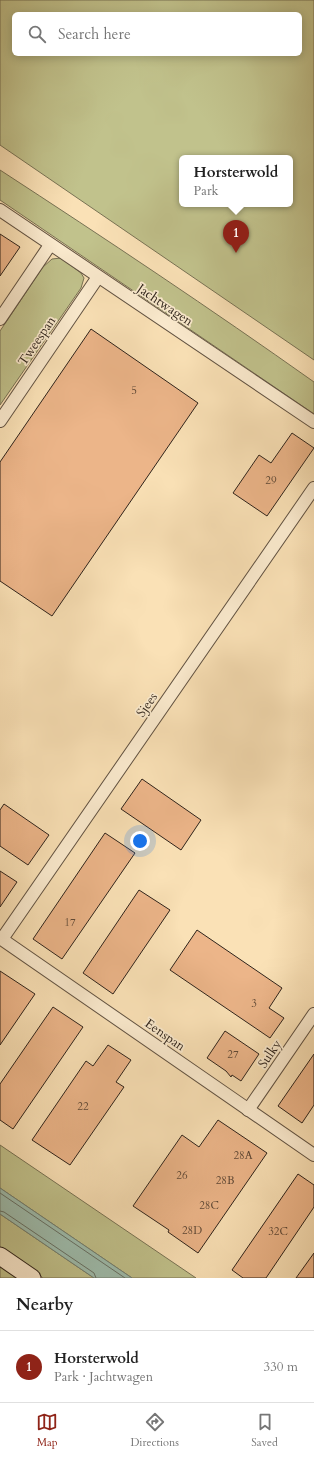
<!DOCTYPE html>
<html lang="en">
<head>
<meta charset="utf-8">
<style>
  :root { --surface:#fff; --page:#f2f2f2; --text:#222; --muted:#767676; --line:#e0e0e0; --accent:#8f2418 }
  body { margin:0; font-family:Cardo,serif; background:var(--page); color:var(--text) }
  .you { position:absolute; left:140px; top:841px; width:14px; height:14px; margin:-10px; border:3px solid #fff; border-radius:50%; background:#1a73e8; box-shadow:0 0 0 6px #1a73e833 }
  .badge { display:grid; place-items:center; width:26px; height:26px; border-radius:50%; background:var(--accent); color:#fff; font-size:13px; font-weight:700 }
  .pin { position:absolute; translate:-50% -33px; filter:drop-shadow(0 1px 2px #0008) }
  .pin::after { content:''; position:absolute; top:21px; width:14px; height:12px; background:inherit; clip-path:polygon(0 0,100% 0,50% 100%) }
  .popup { position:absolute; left:179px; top:155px; width:114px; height:52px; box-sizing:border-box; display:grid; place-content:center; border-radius:6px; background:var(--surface); filter:drop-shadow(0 1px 3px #0005); font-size:13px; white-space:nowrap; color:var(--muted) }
  .popup b { font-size:15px; color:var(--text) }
  .popup::after { content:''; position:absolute; left:50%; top:100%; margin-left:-8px; border:8px solid transparent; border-top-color:var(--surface) }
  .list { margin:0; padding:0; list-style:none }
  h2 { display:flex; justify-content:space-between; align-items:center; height:52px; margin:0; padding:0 16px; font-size:17px }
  h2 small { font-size:13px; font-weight:400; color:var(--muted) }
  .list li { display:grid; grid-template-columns:26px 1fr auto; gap:12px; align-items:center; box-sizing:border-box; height:72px; padding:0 16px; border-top:1px solid var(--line) }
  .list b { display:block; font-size:15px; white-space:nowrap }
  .list p { margin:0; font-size:13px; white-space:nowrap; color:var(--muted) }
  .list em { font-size:13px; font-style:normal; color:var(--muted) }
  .icon { flex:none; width:22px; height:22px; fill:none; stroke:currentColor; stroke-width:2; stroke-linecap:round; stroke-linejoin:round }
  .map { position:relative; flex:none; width:314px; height:1278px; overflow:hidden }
  .search { position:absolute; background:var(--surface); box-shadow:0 2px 10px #0003; left:12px; right:12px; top:12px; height:44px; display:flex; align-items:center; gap:10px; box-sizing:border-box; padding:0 14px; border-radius:6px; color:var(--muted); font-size:15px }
  .sheet { height:124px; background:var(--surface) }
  nav { display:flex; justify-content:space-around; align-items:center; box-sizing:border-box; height:56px; border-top:1px solid var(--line); background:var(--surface); font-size:11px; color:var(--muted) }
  nav a { display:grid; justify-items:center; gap:2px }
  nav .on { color:var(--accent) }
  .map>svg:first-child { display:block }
  .green { fill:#c1c28c; stroke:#787254; fill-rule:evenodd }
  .water { fill:#9ebeaf; stroke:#718074 }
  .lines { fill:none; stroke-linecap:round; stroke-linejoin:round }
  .shore { stroke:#667065; stroke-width:1 }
  .building { fill:#ecb589; stroke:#2e231b }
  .minor-casing { stroke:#615242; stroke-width:14 }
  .secondary-casing { stroke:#2e231b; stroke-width:19 }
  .minor { stroke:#fcecd0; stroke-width:12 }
  .secondary { stroke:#fcecd0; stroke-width:17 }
  .labels { text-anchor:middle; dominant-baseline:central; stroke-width:3.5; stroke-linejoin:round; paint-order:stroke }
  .number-label { font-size:11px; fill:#5e4836 }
  .street-label { font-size:13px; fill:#2e231b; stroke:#fcecd0 }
</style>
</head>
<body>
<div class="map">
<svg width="314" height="1278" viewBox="0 0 314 1278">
  <rect width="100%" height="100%" fill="#fae1b6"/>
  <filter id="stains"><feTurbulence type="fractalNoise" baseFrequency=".005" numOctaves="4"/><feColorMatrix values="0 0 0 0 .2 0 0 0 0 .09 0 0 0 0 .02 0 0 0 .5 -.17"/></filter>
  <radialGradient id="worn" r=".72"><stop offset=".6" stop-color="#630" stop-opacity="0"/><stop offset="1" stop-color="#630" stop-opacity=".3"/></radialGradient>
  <g class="green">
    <path d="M0 0H314V360L0 145ZM14 14H300V54H14ZM182 158H290V204H182Z"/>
    <path d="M0 170C106 239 211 309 314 382V414L0 200Z"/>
    <path d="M61 258 81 273 84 278 81 288 0 405V331L43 267 52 259Z"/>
    <path d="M0 1145 196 1278H132L0 1188Z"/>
    <path d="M0 1214 94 1278H43L0 1249Z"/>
    <path d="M0 1265 19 1278H0Z"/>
  </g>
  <path class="water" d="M0 1188 132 1278H94L0 1214Z"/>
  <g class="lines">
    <g class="shore">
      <path d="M0 1193 125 1278"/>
      <path d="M0 1211 4 1212 94 1273 96 1278"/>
    </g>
  </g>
  <g class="building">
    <path d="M0 234 20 247 0 276Z"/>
    <path d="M91 329 198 403 52 616 0 581V462Z"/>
    <path d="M292 433 314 448 267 516 233 493 259 455 271 463Z"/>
    <path d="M142 779 201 820 181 850 121 809Z"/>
    <path d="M4 804 49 835 28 865 0 846V810Z"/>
    <path d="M105 833 135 853 62 959 33 939Z"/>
    <path d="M0 871 17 882 0 907Z"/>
    <path d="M139 890 170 910 113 994 83 973Z"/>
    <path d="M197 930 282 988 269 1008 284 1018 270 1038 170 970Z"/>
    <path d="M0 971 35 994 0 1045Z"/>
    <path d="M53 1007 83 1027 13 1129 0 1120V1084Z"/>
    <path d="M225 1031 259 1054 241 1081 232 1075 231 1077 226 1071 207 1058Z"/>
    <path d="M108 1045 131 1060 116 1082 124 1087 70 1165 32 1140 86 1061 93 1066Z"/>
    <path d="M314 1054V1105L302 1123 278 1106Z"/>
    <path d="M218 1120 267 1153 198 1253 168 1232 169 1230 133 1206 182 1135 199 1147Z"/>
    <path d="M298 1174 314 1185V1207L266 1278H243L232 1270Z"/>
    <path d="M314 1253V1278H296Z"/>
  </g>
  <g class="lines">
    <defs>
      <g id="minor">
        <path d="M0 210 314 422"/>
        <path d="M0 319 50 245"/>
        <path d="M0 421 98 277"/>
        <path d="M0 938 314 1155"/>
        <path d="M2 939 314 488"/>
        <path d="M248 1110 314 1014"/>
      </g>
      <path id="secondary" d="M0 1256 32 1278"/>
    </defs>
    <use href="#minor" class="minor-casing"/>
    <use href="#secondary" class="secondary-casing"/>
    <use href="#minor" class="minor"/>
    <use href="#secondary" class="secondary"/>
  </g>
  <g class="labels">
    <g class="number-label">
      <text x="134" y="390">5</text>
      <text x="271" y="480">29</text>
      <text x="70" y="922">17</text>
      <text x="254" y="1003">3</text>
      <text x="233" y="1054">27</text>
      <text x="83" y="1106">22</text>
      <text x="243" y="1155">28A</text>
      <text x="182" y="1175">26</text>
      <text x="225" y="1180">28B</text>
      <text x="209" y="1205">28C</text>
      <text x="192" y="1230">28D</text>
      <text x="278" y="1231">32C</text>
    </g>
    <g class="street-label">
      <text transform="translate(165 305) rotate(34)">Jachtwagen</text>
      <text transform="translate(37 341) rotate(-56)">Tweespan</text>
      <text transform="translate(147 705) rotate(-55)">Sjees</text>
      <text transform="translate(165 1035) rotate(35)">Eenspan</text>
      <text transform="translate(270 1054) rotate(-56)">Sulky</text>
    </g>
  </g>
  <rect width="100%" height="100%" filter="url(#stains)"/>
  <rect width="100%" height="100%" fill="url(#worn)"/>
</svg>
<div class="you"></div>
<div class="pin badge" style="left:236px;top:253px">1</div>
<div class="popup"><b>Horsterwold</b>Park</div>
<div class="search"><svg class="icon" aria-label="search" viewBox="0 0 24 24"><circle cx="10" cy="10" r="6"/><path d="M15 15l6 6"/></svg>Search here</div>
</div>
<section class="sheet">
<h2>Nearby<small></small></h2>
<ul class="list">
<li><span class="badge">1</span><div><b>Horsterwold</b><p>Park · Jachtwagen</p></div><em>330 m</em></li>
</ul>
</section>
<nav>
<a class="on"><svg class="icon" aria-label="map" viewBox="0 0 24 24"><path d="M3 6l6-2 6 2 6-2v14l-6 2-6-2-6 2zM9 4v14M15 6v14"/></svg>Map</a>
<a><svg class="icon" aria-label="directions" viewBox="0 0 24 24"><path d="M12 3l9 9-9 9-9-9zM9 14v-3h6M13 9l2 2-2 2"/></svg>Directions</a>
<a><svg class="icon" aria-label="saved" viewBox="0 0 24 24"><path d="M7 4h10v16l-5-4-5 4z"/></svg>Saved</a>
</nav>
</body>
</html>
